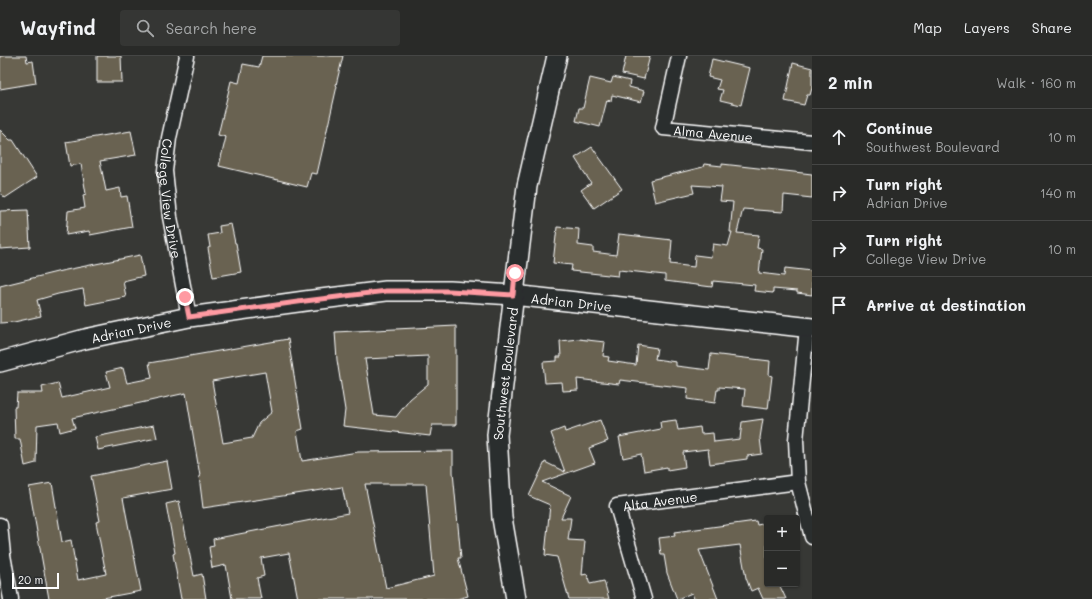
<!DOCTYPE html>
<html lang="en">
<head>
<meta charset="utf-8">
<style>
  :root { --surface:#292a28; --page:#353634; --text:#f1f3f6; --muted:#a5a7a8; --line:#454645 }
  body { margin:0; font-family:Mali,sans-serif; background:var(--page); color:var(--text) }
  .controls { position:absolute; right:12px; bottom:12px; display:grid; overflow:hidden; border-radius:4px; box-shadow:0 1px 3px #0004 }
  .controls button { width:36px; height:36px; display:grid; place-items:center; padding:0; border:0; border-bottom:1px solid var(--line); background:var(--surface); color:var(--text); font:20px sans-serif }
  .scale { position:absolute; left:12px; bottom:10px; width:47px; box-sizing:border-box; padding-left:4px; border:2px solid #fff; border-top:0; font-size:11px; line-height:14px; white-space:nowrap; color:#fff; -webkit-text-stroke:3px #2a2d2e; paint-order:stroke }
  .stop { position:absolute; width:12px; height:12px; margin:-9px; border:3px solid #ff9aa2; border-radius:50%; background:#fff }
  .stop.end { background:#ff9aa2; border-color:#fff; box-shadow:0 1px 4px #0008 }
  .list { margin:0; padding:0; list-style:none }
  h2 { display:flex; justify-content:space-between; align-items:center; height:52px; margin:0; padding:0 16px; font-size:17px }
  h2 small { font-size:13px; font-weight:400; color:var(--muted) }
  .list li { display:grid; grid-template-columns:26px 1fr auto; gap:12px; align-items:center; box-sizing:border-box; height:56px; padding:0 16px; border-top:1px solid var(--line) }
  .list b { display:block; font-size:15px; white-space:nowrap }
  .list p { margin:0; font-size:13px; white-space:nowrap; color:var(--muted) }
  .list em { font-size:13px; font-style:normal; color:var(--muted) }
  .icon { flex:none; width:22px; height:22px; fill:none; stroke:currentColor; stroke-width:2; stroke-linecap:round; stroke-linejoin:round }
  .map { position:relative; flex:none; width:812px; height:543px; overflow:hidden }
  header { display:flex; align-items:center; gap:24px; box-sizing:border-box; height:56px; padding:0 20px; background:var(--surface); border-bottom:1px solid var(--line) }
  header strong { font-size:19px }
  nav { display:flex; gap:22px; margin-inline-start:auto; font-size:14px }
  .search { width:280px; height:36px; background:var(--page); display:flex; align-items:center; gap:10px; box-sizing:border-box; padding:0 14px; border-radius:4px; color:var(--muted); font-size:15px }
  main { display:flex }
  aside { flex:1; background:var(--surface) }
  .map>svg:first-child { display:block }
  .building { fill:#696251; stroke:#fff; fill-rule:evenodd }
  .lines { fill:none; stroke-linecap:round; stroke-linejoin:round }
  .street-casing { stroke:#fff; stroke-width:17 }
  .secondary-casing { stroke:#fff; stroke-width:22 }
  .street { stroke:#2a2d2e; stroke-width:14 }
  .secondary { stroke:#2a2d2e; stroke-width:19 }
  .route { stroke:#ff9aa2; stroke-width:5 }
  .labels { text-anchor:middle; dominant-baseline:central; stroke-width:3.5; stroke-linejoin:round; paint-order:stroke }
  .street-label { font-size:13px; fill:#fff; stroke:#2a2d2e }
</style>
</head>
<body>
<header>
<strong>Wayfind</strong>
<div class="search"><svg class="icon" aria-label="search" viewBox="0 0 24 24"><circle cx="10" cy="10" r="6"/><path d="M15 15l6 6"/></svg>Search here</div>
<nav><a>Map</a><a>Layers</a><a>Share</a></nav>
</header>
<main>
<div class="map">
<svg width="812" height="543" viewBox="0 0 812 543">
  <rect width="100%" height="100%" fill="#373835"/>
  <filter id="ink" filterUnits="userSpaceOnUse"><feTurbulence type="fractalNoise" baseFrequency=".025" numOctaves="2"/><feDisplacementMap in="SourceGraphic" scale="8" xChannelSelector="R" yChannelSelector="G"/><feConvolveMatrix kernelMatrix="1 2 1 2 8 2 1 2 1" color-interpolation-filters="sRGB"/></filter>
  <g filter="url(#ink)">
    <g class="building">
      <path d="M0 0H26L27 6 33 5 36 27 0 33Z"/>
      <path d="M97 0H121L122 26H97Z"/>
      <path d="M262 0H343L336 29 337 30 317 118 311 117 307 131 219 110 226 81 218 79 231 25 239 27 243 8 259 11Z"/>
      <path d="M626 0H650L644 23 622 18Z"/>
      <path d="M712 3 750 12 741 49 720 44 723 34 717 33 720 24 708 21Z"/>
      <path d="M793 7 812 12V32L810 39H807L804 49 785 45Z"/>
      <path d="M613 21 630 25 629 31 644 35 641 46 612 39 611 45 607 44 600 71 576 65 579 52H583L590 22 611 27Z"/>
      <path d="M0 74 10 84H13L37 121 5 142 0 136Z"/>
      <path d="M131 75 136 99 100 105 106 135 120 132 121 141 127 140 132 171 90 179 89 175 66 179 68 155 85 152 83 139 86 138 81 108 70 110 66 86Z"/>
      <path d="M592 91 622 133 594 152 581 134 591 127 575 102Z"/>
      <path d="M704 108 722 110V108L812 118V142L784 139 783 156 743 153 737 177 759 179 757 192 762 193 759 217 784 220 785 212 812 215V239L797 237V235L773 233V237L754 235 755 229 713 225 712 231 665 225V219L637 216 619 214 618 220 571 215 572 209 553 207 557 171 579 173 578 189 593 191V196L616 199 619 178 672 184 670 208 694 211 695 199 711 201 713 188 728 190 732 176H730L733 146 720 145 722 131 692 129 694 137 655 146 650 124 703 111Z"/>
      <path d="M28 154 30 191 0 193V155Z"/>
      <path d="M231 168 235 187H236L241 216 213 221 208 192 210 191 208 179 220 177 219 170Z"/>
      <path d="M140 199 144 220 123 225 126 241 86 249 83 233 58 238 37 244 41 260 14 266 0 267V230L61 215Z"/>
      <path d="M456 270V369H432L430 380 343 370 345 354 337 304 335 276ZM428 300V328L410 343 396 361 374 359 365 303Z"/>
      <path d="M288 283 303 373 297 375 302 405 358 396 453 395V416L461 502H458L468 540 457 543H298L289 497 261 502 264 520 257 522 261 543H232L226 509 212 512 209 491 214 490 213 483 348 457 342 431 203 452 199 420H200L186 337 72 362 75 372 60 376 58 366 37 369 36 407 25 410 20 383H15L14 351H16L17 337H43L42 331 58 327 62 342 110 331 106 316 123 312 127 327 152 322 149 307ZM265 316 272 356 259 367 252 382 223 387 212 325ZM365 428H426L434 520 386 532Z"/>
      <path d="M578 283 605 286 603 300 609 301 608 305 636 309 638 289 657 292 655 303 676 306V310L709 314 711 298 770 305 769 319 772 320 768 353 743 350 745 333 719 331V334H717L715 347 687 343 688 332 620 324 619 328 577 323 578 334 563 335 562 326 545 327 543 306 557 305V301H561L560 285Z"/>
      <path d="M763 363 760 382 762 398 747 400V403L710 408 708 393 683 396 685 411 667 414V411L644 415 641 398 623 402 619 381 661 373 660 366 676 364 678 374 700 371 701 378 713 377 714 386 740 383 742 366Z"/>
      <path d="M600 364 608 385 589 392 595 407 542 426 571 440 561 462H571L568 484 585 485 582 519 587 518 590 528 604 525 609 543H569L557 501 545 499 550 449 529 440 545 406 565 416 551 377 564 372 565 376Z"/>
      <path d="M154 369 157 382 98 394 95 381Z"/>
      <path d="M167 405 172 433 123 442 141 535 98 543H49L29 431 52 427 62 486 71 484 78 524 106 518 96 466 100 465 91 420Z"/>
      <path d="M179 445 194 520 202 518 206 543H181L173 498 175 497 166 448Z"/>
      <path d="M756 465 757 469 767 467V528H779L786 543H763L758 532 751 535 746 522 740 489 699 494 718 543H694L692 537 677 543 667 517 664 499H661L659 482 675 480 674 476Z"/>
    </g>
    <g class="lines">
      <defs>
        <g id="street">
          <path id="s1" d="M187 0 169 82 165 115 170 161 189 261"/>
          <path id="s2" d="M679 0 663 72 812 86"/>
          <path d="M807 272 796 384 798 426 812 481"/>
          <path d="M0 469 3 499 11 543"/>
          <path id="s3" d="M644 543 617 450 798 426"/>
        </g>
        <g id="secondary">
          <path id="s4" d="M0 306 85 283 189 261 305 245 386 235H450L513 239 812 272"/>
          <path id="s5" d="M516 543 502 462 497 379 527 130 557 0"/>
        </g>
      </defs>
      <use href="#street" class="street-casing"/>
      <use href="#secondary" class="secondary-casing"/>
      <use href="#street" class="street"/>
      <use href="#secondary" class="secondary"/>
    </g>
  </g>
  <g class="lines" filter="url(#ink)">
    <path class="route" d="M185 241 189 261 305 245 386 235H450L513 239 515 217"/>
  </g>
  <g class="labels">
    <g class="street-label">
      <text stroke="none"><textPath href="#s2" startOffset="124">Alma Avenue</textPath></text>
      <text stroke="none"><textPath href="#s1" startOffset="145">College View Drive</textPath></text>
      <text stroke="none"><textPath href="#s4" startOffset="579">Adrian Drive</textPath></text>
      <text stroke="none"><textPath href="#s4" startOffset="135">Adrian Drive</textPath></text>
      <text stroke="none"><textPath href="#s5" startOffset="227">Southwest Boulevard</textPath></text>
      <text stroke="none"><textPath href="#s3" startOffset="140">Alta Avenue</textPath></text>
    </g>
  </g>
</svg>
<div class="controls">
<button>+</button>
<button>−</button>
</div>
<div class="scale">20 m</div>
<div class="stop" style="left:515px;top:217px"></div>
<div class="stop end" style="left:185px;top:241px"></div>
</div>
<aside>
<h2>2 min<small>Walk · 160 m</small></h2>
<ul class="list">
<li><svg class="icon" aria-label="ahead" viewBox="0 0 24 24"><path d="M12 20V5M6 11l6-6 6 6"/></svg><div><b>Continue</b><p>Southwest Boulevard</p></div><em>10 m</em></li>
<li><svg class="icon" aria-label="right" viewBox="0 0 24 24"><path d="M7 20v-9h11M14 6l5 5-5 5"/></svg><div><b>Turn right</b><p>Adrian Drive</p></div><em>140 m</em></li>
<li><svg class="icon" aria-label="right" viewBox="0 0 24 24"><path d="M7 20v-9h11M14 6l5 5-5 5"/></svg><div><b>Turn right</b><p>College View Drive</p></div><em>10 m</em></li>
<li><svg class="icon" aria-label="arrive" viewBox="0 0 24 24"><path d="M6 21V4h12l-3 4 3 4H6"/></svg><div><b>Arrive at destination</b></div></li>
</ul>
</aside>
</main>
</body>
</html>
